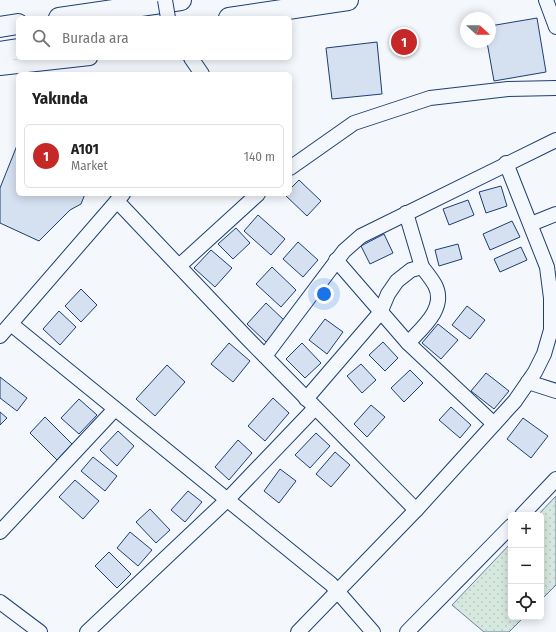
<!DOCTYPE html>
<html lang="tr">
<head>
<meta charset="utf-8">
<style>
  :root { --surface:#fff; --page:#f6f6f6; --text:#222; --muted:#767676; --line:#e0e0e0; --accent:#c62828 }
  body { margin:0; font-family:"Fira Sans Condensed",sans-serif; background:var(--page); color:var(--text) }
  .controls { position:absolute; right:12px; bottom:12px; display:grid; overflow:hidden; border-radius:6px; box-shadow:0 2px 10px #0003 }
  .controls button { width:36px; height:36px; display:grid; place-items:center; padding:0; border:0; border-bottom:1px solid var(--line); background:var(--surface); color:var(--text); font:20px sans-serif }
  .compass { position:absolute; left:460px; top:12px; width:36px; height:36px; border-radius:50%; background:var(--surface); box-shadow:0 2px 10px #0003; rotate:111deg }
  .you { position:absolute; left:324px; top:294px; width:14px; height:14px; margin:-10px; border:3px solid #fff; border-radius:50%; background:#1a73e8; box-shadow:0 0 0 6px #1a73e833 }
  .badge { display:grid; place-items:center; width:26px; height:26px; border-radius:50%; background:var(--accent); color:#fff; font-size:13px; font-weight:700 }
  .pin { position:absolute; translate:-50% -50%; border:2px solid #fff; box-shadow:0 1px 4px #0006 }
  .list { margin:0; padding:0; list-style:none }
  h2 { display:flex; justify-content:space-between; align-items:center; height:52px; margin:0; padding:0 16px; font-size:17px }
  h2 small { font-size:13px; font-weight:400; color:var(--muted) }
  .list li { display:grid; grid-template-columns:26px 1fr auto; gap:12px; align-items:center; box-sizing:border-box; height:64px; margin:0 8px 8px; padding:0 8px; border:1px solid var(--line); border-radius:6px }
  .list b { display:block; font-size:15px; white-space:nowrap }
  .list p { margin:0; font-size:13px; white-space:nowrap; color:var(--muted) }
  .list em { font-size:13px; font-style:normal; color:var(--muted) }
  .icon { flex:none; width:22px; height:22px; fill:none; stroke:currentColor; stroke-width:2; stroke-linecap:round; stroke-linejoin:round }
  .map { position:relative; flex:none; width:556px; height:632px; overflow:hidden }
  .search { position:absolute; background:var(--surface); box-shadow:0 2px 10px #0003; left:16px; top:16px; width:276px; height:44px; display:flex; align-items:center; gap:10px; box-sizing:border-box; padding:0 14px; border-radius:6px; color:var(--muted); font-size:15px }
  .panel { position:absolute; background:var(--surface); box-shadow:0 2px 10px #0003; left:16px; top:72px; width:276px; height:124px; border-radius:6px }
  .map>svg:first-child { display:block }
  .park { fill:url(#park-dots); stroke:#687fa3 }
  .building { fill:#d5e0f0; stroke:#1d3f73 }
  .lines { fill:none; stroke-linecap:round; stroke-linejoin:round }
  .minor-casing { stroke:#1d3f73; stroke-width:16 }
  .highway-casing { stroke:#1d3f73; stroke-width:22 }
  .minor { stroke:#f4f7fb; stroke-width:14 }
  .highway { stroke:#f4f7fb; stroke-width:20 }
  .minor-bridge-casing { stroke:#1d3f73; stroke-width:16; stroke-linecap:butt }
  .minor-bridge { stroke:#f4f7fb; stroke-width:14 }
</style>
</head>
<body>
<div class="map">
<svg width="556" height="632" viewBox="0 0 556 632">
  <defs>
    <pattern id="park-dots" width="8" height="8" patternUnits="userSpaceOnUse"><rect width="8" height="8" fill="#d7e8df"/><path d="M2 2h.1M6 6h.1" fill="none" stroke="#b8c8c3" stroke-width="1.8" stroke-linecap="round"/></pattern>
  </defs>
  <rect width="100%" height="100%" fill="#f4f7fb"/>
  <g class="park">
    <path d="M556 496V585L541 600V515H538Z"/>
    <path d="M511 543V617H524L509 632H484L452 605Z"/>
  </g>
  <g class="building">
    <path d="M537 18 546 72 494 81 487 42H490V26Z"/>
    <path d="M377 42 382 94 332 99 326 48Z"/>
    <path d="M18 143V194H85L81 204 70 210 39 241 0 223V188Z"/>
    <path d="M299 180 321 201 307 216 285 195 290 194V189Z"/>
    <path d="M501 186 507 206 486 213 479 192Z"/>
    <path d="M468 200 474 215 449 225 443 209Z"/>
    <path d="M258 215 285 239 271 255 244 231Z"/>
    <path d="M512 221 520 237 490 250 483 234Z"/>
    <path d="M236 228 250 243 233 259 218 244Z"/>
    <path d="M384 234 393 253 370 264 361 246Z"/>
    <path d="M298 242 318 260 303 277 283 259Z"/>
    <path d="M458 244 462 259 439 266 435 250Z"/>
    <path d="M521 247 527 260 500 272 494 259Z"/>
    <path d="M211 250 232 268 215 287 194 268Z"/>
    <path d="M272 267 296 290 281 307 256 284Z"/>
    <path d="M81 289 97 305 81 322 65 306Z"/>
    <path d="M266 303 285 321 266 342 247 324Z"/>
    <path d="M467 306 485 320 470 339 452 325Z"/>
    <path d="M59 311 76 327 60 345 43 329Z"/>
    <path d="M325 319 343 332 327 354 309 340Z"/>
    <path d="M438 324 458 340 441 359 422 343Z"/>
    <path d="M383 342 398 358 385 371 369 355Z"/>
    <path d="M229 343 250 361 233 382 211 364Z"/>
    <path d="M302 343 321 363 305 378 286 359Z"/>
    <path d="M361 364 376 380 362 393 347 376Z"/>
    <path d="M167 365 185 382 155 416 136 399Z"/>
    <path d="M410 370 423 383 404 402 391 388Z"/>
    <path d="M486 373 509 391 494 409 471 391Z"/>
    <path d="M0 377 27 398 17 411 0 398Z"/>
    <path d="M273 398 289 413 265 441 248 426Z"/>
    <path d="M79 399 97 415 79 434 61 418Z"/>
    <path d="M371 405 385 417 367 437 354 424Z"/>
    <path d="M451 407 471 425 460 438 439 420Z"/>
    <path d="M0 412 7 418 0 425Z"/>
    <path d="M45 417 72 444 57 460 30 433Z"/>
    <path d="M523 418 548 436 531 458 507 439Z"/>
    <path d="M118 431 134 446 117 466 100 450Z"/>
    <path d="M316 433 330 446 310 468 295 455Z"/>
    <path d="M238 440 252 453 229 480 215 467Z"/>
    <path d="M335 452 350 465 331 487 316 474Z"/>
    <path d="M93 457 117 476 105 491 81 471Z"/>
    <path d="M280 469 296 481 279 503 264 491Z"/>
    <path d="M75 480 99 501 83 519 59 497Z"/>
    <path d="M188 491 202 502 185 522 171 510Z"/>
    <path d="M150 509 170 530 156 543 136 522Z"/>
    <path d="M130 532 152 550 138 566 117 548Z"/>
    <path d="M109 552 131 574 117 588 95 566Z"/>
  </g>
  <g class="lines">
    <defs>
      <g id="minor">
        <path d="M546 0 556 27"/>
        <path d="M191 58 202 74"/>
        <path d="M0 68 90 58"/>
        <path d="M290 168 354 123 430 98 508 89 556 88"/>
        <path d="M117 201 247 338 416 510"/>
        <path d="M406 213 422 267"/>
        <path d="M531 224 556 214"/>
        <path d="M336 260 408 343 494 424"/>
        <path d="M179 266 258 194"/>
        <path d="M11 324 331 584 373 632"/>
        <path d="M0 336 123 194"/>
        <path d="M265 356 344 251 361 236 556 140"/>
        <path d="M528 382 556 391"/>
        <path d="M306 399 380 313 388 294 397 281 411 270 422 267C426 272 431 278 435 285 447 308 422 328 408 343"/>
        <path d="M522 515 556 479"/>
        <path d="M0 532 115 409"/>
        <path d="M0 602 40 632"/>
        <path d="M87 632 227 500 315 408"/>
        <path d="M298 632 416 510 515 401 535 372 544 354 551 330V298L547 267 506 163"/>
        <path d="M407 632 511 526"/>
      </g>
      <g id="highway">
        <path d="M59 18 181 0"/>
        <path d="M229 18 348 0"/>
        <path d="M0 27 18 24"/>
        <path d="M0 52 18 49"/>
      </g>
    </defs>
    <use href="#minor" class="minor-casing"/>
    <use href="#highway" class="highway-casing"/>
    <use href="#minor" class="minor"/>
    <use href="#highway" class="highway"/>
    <defs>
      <path id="minor-bridge" d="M165 0 168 18"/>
    </defs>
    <use href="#minor-bridge" class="minor-bridge-casing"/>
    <use href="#minor-bridge" class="minor-bridge"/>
  </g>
</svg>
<div class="controls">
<button>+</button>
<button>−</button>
<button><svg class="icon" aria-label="locate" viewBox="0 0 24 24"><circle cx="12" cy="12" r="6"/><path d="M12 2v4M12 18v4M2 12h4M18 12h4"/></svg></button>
</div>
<svg class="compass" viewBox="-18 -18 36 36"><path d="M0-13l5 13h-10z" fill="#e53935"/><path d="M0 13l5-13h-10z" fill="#767676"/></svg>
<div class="you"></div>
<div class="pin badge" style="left:404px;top:42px">1</div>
<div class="search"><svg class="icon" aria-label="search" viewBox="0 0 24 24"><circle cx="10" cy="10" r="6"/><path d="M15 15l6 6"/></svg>Burada ara</div>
<section class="panel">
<h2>Yakında<small></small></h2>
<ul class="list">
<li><span class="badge">1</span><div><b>A101</b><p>Market</p></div><em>140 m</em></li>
</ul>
</section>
</div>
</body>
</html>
